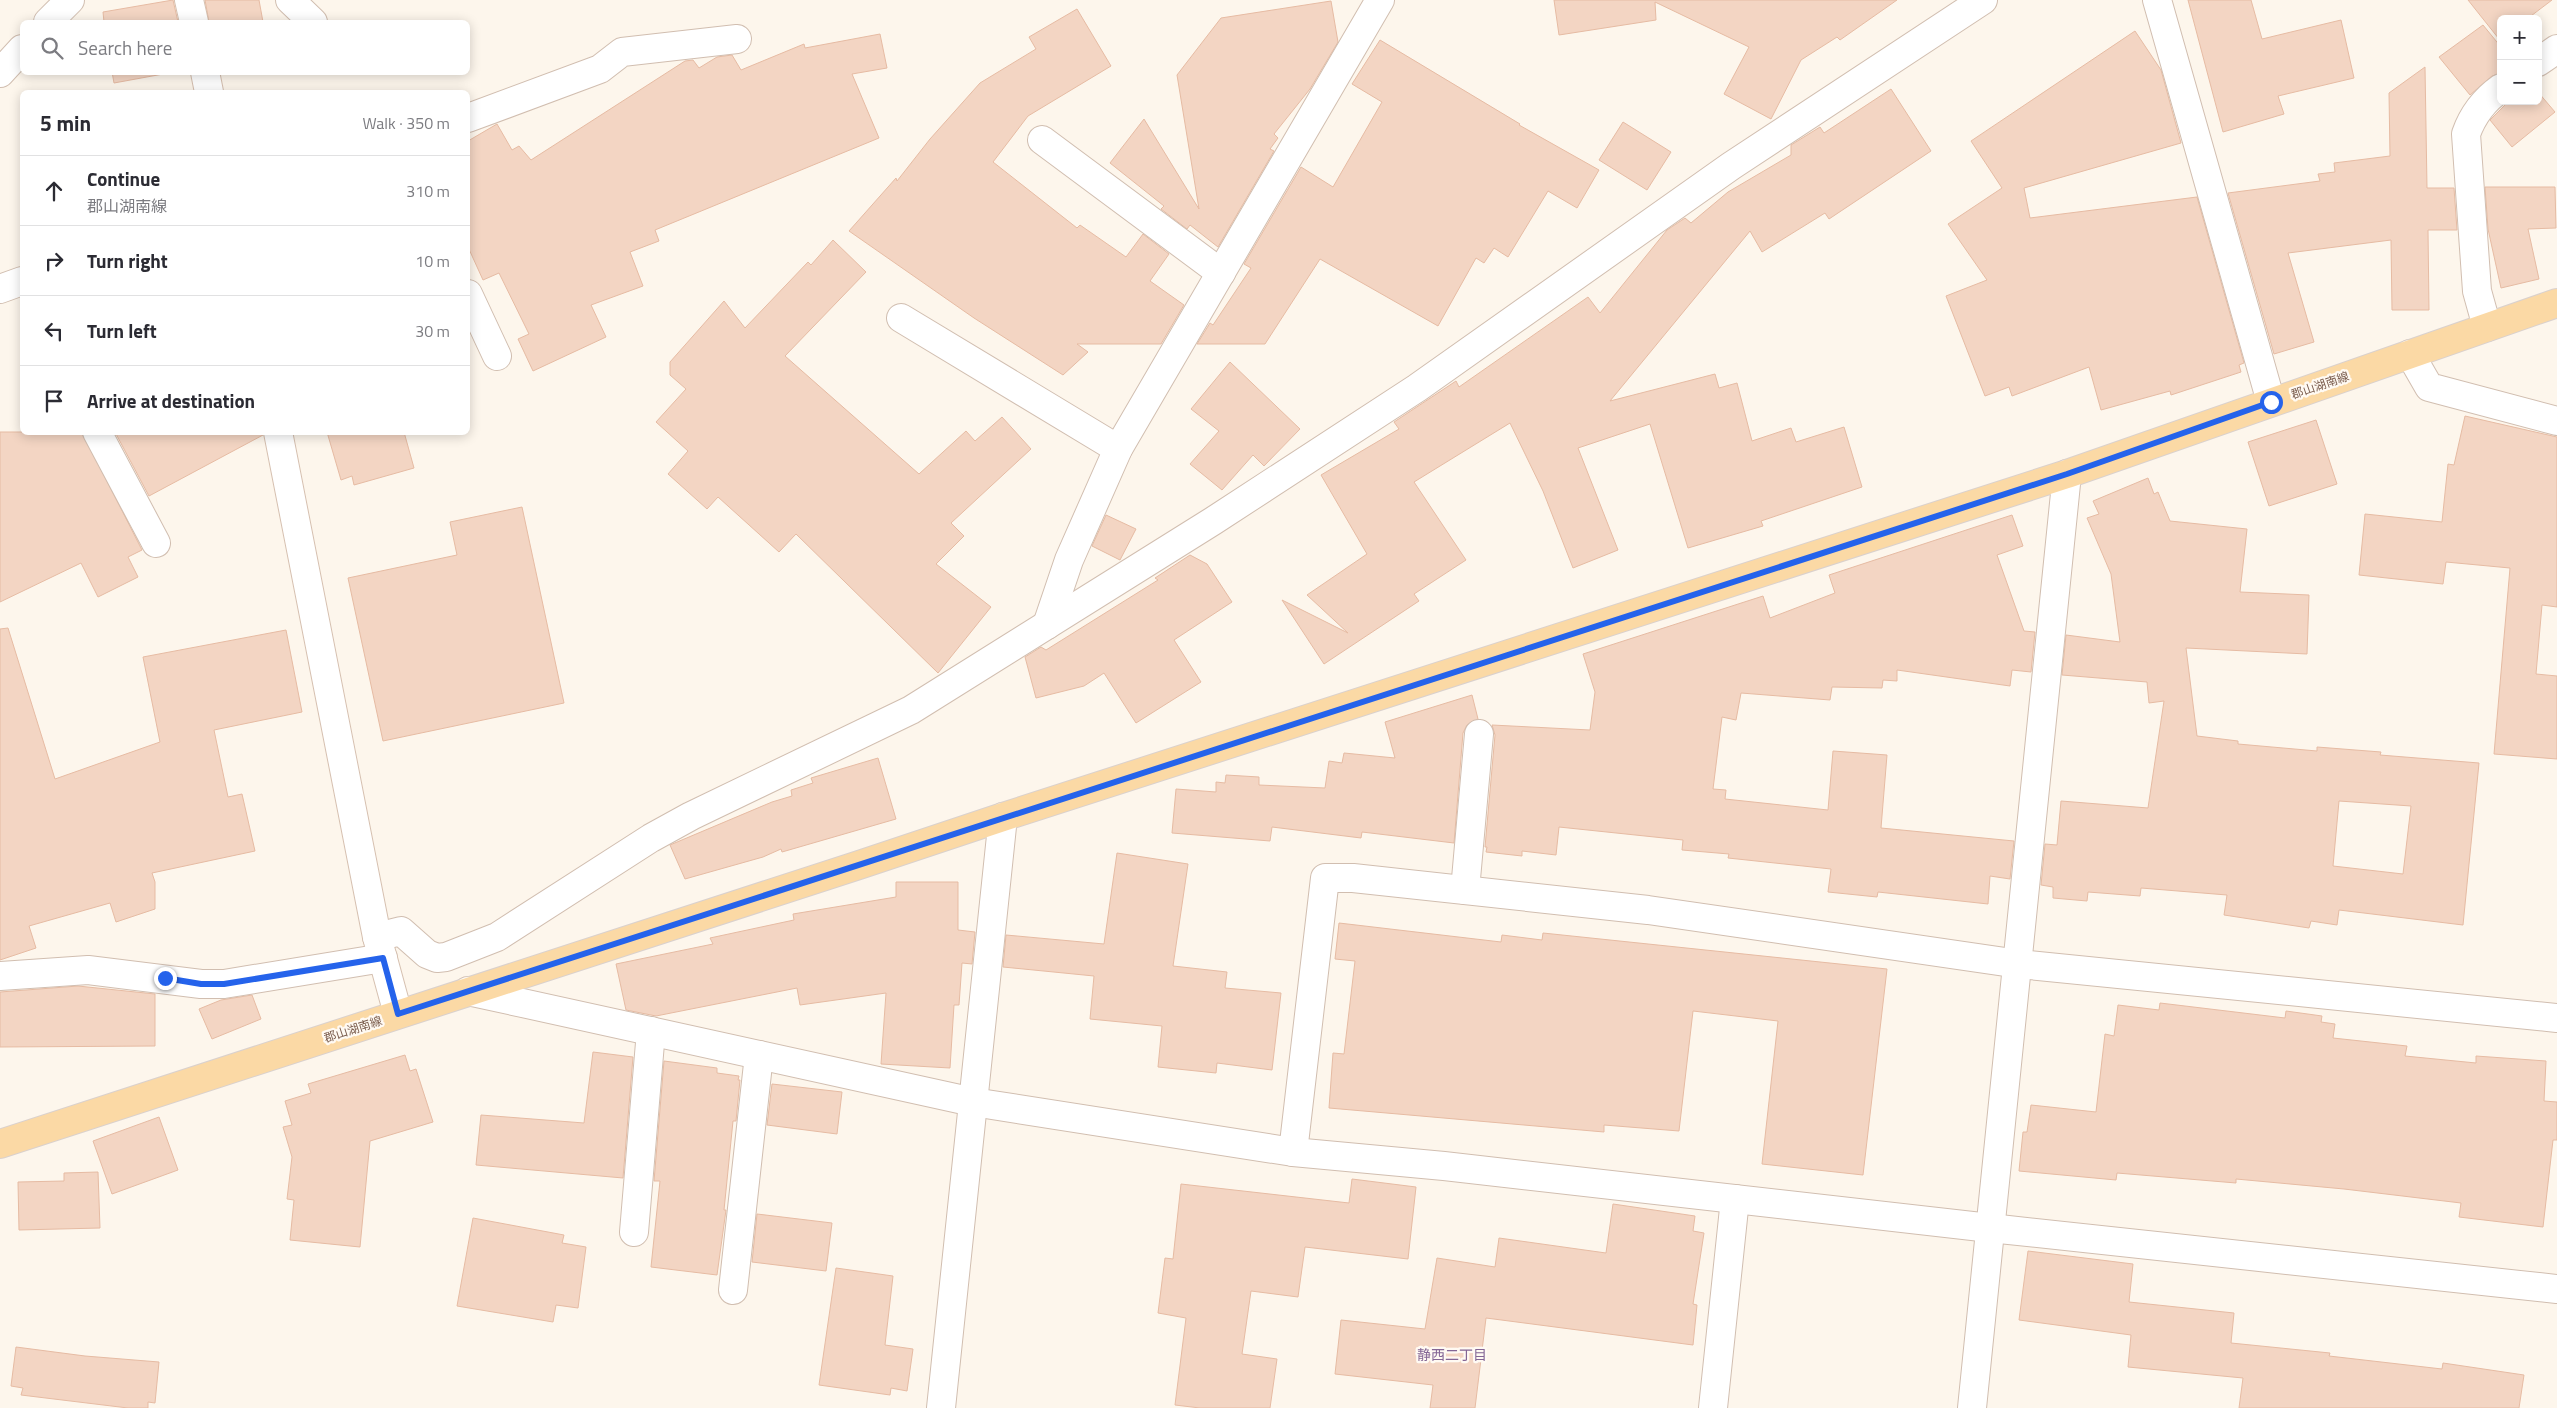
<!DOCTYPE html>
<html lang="en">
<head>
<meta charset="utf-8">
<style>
  :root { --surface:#fff; --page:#f7f7f7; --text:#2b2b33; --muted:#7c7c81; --line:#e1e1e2 }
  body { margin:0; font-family:"Titillium Web","Noto Sans JP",sans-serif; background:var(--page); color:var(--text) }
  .controls { position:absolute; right:15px; top:15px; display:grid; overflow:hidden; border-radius:8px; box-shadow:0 2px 12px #0003 }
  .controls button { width:45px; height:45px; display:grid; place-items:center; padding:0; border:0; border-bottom:1px solid var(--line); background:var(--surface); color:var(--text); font:25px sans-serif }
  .stop { position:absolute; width:15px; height:15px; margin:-11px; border:4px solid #2563eb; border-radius:50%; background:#fff }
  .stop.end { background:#2563eb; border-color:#fff; box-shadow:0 1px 5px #0008 }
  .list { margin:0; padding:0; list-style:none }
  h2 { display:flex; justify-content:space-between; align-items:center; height:65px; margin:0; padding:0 20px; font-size:21px }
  h2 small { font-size:16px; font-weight:400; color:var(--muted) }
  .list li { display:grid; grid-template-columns:32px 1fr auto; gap:15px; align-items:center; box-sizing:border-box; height:70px; padding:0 20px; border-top:1px solid var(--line) }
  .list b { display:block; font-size:19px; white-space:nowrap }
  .list p { margin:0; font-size:16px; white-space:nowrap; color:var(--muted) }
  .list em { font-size:16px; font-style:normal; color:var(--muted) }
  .icon { flex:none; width:28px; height:28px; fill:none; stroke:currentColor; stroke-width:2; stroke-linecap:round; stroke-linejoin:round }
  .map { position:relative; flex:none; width:2557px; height:1408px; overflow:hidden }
  .search { position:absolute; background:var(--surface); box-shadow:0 2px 12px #0003; left:20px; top:20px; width:450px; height:55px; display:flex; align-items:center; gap:12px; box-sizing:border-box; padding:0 18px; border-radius:8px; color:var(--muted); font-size:19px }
  .panel { position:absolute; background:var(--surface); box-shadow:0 2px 12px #0003; left:20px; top:90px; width:450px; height:345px; border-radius:8px }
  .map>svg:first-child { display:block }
  .building { fill:#f3d5c3; stroke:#e6bba3; fill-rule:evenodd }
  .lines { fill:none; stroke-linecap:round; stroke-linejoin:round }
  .street-casing { stroke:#d1beb0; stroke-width:30 }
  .secondary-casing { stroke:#d6c0b0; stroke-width:30 }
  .primary-casing { stroke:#dad1cd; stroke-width:30 }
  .street { stroke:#fff; stroke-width:28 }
  .secondary { stroke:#fff; stroke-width:28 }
  .primary { stroke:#fbd9a5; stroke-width:28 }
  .route { stroke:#2563eb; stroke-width:6 }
  .labels { text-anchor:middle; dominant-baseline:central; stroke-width:4.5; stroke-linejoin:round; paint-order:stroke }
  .street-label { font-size:12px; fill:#7a5c4d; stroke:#fffaf3 }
  .neighbourhood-label { font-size:14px; fill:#846695; stroke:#fffaf3 }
</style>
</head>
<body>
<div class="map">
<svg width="2557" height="1408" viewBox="0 0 2557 1408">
  <rect width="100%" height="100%" fill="#fdf6ec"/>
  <g class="building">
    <path d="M173 0 178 22H104L103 12Z"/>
    <path d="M205 0H259L263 22H209Z"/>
    <path d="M1554 0H1897L1840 40 1837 37 1801 60 1771 119 1724 94 1749 47 1655 2 1656 20 1559 35Z"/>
    <path d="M2188 0H2251L2262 39 2341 20 2354 78 2278 96 2284 114 2223 132Z"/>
    <path d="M2468 0H2552L2527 19H2501L2499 39Z"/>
    <path d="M1331 1 1338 42 1310 89 1274 134 1278 138 1270 149 1274 151 1218 247 1190 225 1187 229 1161 209 1164 206 1110 163 1144 119 1199 209 1177 75 1221 18Z"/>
    <path d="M1077 9 1111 66 1028 116 993 162 1077 228 1080 225 1126 257 1143 234 1169 254 1150 281 1184 305 1161 344H1077L1088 352 1063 375 974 318 849 231 896 178 897 181 930 139 980 83 1036 49 1029 37Z"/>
    <path d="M2483 25 2501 47V73L2492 76 2470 95 2439 57Z"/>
    <path d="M2135 31 2161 70 2181 143 2024 188 2030 218 2197 197 2244 363 2239 365 2241 372 2171 395 2170 391 2101 410 2089 367 2012 396 2009 387 1985 396 1946 296 1987 280 1948 224 2002 188 1971 141Z"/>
    <path d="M880 34 887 68 852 74 879 138 655 230 659 241 630 252 643 286 591 305 606 337 533 371 518 339 529 334 499 273 483 280 468 247V141L497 124 512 150 519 146 531 160 685 61 693 60 699 68 717 57 732 55 741 70 804 44 805 48Z"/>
    <path d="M1380 40 1520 124 1519 125 1599 170 1577 208 1548 191 1508 257 1494 248 1484 263 1476 258 1438 326 1320 259 1265 344H1197L1210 323 1213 325 1251 268 1244 264 1301 167 1333 187 1382 102 1352 84Z"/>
    <path d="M2425 67 2427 188H2454L2457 230H2428L2429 310H2392L2391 240 2288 253 2314 342 2274 354 2228 193 2320 181 2318 174 2335 172 2334 163 2390 156 2389 93Z"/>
    <path d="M112 72H174L114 83Z"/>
    <path d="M1891 89 1931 151 1829 219 1825 213 1762 252 1750 231 1610 401 1715 374 1719 388 1737 383 1752 441 1791 428 1796 442 1844 427 1862 487 1761 521 1763 526 1688 548 1650 424 1578 448 1618 550 1573 568 1543 491 1510 423 1414 482 1466 560 1414 594 1419 601 1324 664 1282 600 1348 633 1307 595 1367 554 1321 475 1399 429 1394 422 1456 381 1459 387 1588 297 1600 313 1667 230 1685 218 1691 223 1728 192 1791 155V145L1820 127 1824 133Z"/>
    <path d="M2538 92 2555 112 2512 147 2490 120 2509 101H2538Z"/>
    <path d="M1623 122 1671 152 1647 190 1599 160Z"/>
    <path d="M2485 187H2555L2556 228 2528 229 2539 279 2501 288 2488 229Z"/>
    <path d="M833 240 866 272 785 356 919 474 966 431 975 441 1002 417 1031 449 951 523 964 536 936 564 991 607 938 673 796 534 779 552 718 497 707 509 668 474 688 451 656 422 686 389 670 375V362L724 301 745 328 808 262 811 265Z"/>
    <path d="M1230 362 1300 429 1264 466 1253 455 1222 490 1190 464 1219 431 1191 409Z"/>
    <path d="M2465 416 2557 437V607L2542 605 2536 674 2557 676V759L2494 754 2510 568 2446 562 2443 584 2359 575 2365 514 2442 522 2448 464 2454 465Z"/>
    <path d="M2316 420 2337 484 2269 506 2248 442Z"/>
    <path d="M0 432H82L142 550 128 557 138 577 98 597 81 563 0 602Z"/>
    <path d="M115 432H263V435L149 496Z"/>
    <path d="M327 432H404L414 468 354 485 352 476 341 480Z"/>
    <path d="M2148 478 2154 494 2158 492 2170 521 2247 529 2240 592 2309 595 2307 654 2186 648 2197 736 2238 741V744L2317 751V747L2381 752 2380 755 2479 763 2463 925 2339 910 2337 925 2311 921 2309 928 2224 915 2227 895 2141 888 2140 896 2088 892 2087 901 2053 898V887L2041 885 2045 844 2057 845 2061 801 2148 808 2164 701 2149 703 2147 682 2062 675 2066 635 2120 642 2111 574 2087 518 2099 514 2093 501ZM2339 801 2411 806 2403 874 2333 866Z"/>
    <path d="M522 507 564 703 383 741 348 578 457 555 450 522Z"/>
    <path d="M1106 515 1136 529 1120 560 1092 546Z"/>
    <path d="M2012 515 2023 546 1997 555 2024 631 2035 632 2031 672 2012 670 2010 686 1897 670V681L1883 680 1882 688 1832 687 1830 700 1741 693 1736 720 1722 717 1713 789 1726 790 1725 799 1828 810 1833 751 1887 755 1881 828 2014 841 2010 879 1990 876 1988 904 1878 892 1877 897 1828 892 1831 869 1728 858 1729 854 1682 850 1683 840 1559 827 1556 855 1522 851V856L1486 852 1487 847H1485L1495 735 1492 725 1590 730 1595 692 1583 654 1763 596 1770 618 1835 593 1829 575Z"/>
    <path d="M1190 555 1207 564 1232 602 1174 640 1201 682 1136 723 1104 673 1084 686 1036 698 1025 657 1041 647 1046 650 1158 580 1155 578Z"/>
    <path d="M8 628 55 779 160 742 143 657 286 630 302 712 214 730 228 797 242 794 255 851 152 873 155 882V909L116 922 110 903 29 926 36 948 0 960V629Z"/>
    <path d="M1472 695 1478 719 1467 725 1463 733 1454 843 1362 832 1361 838 1272 827 1270 841 1172 833 1176 789 1216 792V782L1225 783 1226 775 1259 777V785L1325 788 1329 761 1342 763 1344 753 1395 758 1385 722Z"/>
    <path d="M878 758 896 819 782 852 781 849 763 857 685 879 670 845 772 802 792 796 791 790 813 783 811 778Z"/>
    <path d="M1117 853 1188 864 1173 966 1227 972 1225 988 1281 993 1272 1070 1217 1063 1216 1073 1158 1067 1162 1026 1090 1019 1094 976 1003 967 1006 935 1104 944Z"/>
    <path d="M896 882H958V930L975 932 972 964 962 963 959 1005H954L950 1068 881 1064 886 993 800 1005 797 988 656 1016 626 1010 616 964 713 944 710 938 794 920 793 914 896 897Z"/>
    <path d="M1339 923 1501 942 1502 935 1542 940 1543 933 1887 969 1863 1175 1762 1164 1778 1021 1693 1011 1679 1131 1604 1125V1132L1329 1108 1333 1053 1344 1054 1355 961 1335 959Z"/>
    <path d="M78 986 155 994V1046L0 1047V992Z"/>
    <path d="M252 995 261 1019 212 1039 199 1009 221 1000Z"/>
    <path d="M2160 1003 2285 1018 2286 1011 2322 1016 2321 1022 2335 1024 2333 1038 2407 1046 2405 1056 2476 1063V1056L2546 1061 2544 1101 2557 1102V1140H2553L2543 1227 2459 1217 2461 1203 2344 1189 2236 1179V1183L2117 1173 2116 1180 2019 1171 2023 1132H2027L2031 1105 2096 1112 2105 1034 2114 1036 2118 1005 2159 1010Z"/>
    <path d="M593 1052 633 1057 623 1178 476 1165 481 1115 584 1123Z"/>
    <path d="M405 1055 410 1071 416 1069 433 1122 370 1141 360 1247 290 1240 294 1200 287 1199 292 1157 283 1127 292 1125 285 1101 311 1093 308 1084Z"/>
    <path d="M664 1061 717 1068V1073L739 1076 738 1080H740L736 1121H733L724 1210H726L717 1275 651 1267 660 1181H654Z"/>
    <path d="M772 1084 842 1092 837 1134 767 1125Z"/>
    <path d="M159 1117 178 1170 112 1194 93 1141Z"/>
    <path d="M98 1172 100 1228 19 1230 18 1182 64 1181V1173Z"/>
    <path d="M1352 1179 1416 1187 1408 1259 1305 1247 1298 1297 1251 1291 1242 1354 1277 1359 1270 1408H1200L1175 1405 1186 1318 1158 1313 1165 1258 1173 1259 1181 1184 1349 1203Z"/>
    <path d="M1613 1204 1695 1216 1693 1231 1704 1233 1693 1304 1697 1305 1693 1345 1486 1318 1475 1408H1430L1433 1385 1335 1374 1341 1320 1425 1329 1437 1258 1495 1267 1499 1238 1606 1253Z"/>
    <path d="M757 1214 832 1223 826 1271 752 1262Z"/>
    <path d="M473 1218 564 1235 562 1243 586 1247 578 1308 556 1305 553 1322 457 1306Z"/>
    <path d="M2028 1251 2133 1264 2129 1302 2234 1313 2231 1343 2330 1353 2329 1356 2442 1369 2443 1363 2524 1375 2519 1408H2239L2243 1378 2128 1367 2131 1335 2019 1320Z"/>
    <path d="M836 1268 893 1276 885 1345 913 1349 907 1391 891 1388 890 1395 819 1385Z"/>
    <path d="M16 1347 85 1356 159 1362 155 1403 148 1402V1408H128L21 1395 23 1388 11 1386Z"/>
  </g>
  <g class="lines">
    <defs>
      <g id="street">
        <path d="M290 0 313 22"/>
        <path d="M2157 0 2271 402"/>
        <path d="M48 22 70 0"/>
        <path d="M2538 62 2557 49"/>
        <path d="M0 73 22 49"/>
        <path d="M468 118 600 69 622 52 737 39"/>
        <path d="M1042 140 1221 273"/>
        <path d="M0 289 22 281"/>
        <path d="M468 294 497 356"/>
        <path d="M901 318 1118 449"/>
        <path d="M2487 327 2477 291 2466 134C2473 114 2484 100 2501 88"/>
        <path d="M2410 354 2429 387 2557 421"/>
        <path d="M97 432 156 543"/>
        <path d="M1047 625 1069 560 1118 449 1380 0"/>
        <path d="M1465 890 1479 734"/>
        <path d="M377 937 401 931 427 954 437 958 446 957 497 937 651 838 691 816 911 710 1213 521 1417 388 1731 166 1983 0"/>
        <path d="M0 976 88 970 201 984H224L383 958"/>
        <path d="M468 991 973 1102 1293 1152 1444 1166 1990 1228 2557 1289"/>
        <path d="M1293 1152 1325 878H1353L1648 910 2019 964 2557 1018"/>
        <path d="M634 1232 651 1031"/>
        <path d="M733 1290 759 1055"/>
        <path d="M941 1408 1003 817"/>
        <path d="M1713 1408 1735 1199"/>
        <path d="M1972 1408 2067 474"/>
      </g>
      <g id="secondary">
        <path d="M189 0 194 22"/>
        <path d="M205 72 209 92"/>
        <path d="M278 432 377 937 398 1014"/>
      </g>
      <path id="primary" d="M0 1144 859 865 1003 817 2067 474 2557 303"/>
    </defs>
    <use href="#street" class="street-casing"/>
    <use href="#secondary" class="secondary-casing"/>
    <use href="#primary" class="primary-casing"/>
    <use href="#street" class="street"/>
    <use href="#secondary" class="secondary"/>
    <use href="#primary" class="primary"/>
  </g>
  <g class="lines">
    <path class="route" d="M165 978 201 984H224L383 958 398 1014 2067 474 2271 402"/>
  </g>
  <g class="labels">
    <g class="street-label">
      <text transform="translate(2320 385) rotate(-19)">郡山湖南線</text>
      <text transform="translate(353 1029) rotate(-18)">郡山湖南線</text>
    </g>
    <g class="neighbourhood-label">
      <text x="1452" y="1354">静西二丁目</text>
    </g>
  </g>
</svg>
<div class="controls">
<button>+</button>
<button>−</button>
</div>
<div class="stop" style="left:2271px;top:402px"></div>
<div class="stop end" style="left:165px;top:978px"></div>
<div class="search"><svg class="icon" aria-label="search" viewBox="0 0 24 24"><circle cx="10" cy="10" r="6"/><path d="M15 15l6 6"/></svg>Search here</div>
<section class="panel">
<h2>5 min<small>Walk · 350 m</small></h2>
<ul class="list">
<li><svg class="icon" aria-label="ahead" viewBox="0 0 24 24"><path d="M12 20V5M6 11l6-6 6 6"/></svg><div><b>Continue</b><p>郡山湖南線</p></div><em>310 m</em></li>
<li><svg class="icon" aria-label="right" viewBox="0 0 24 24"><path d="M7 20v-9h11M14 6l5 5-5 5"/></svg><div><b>Turn right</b></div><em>10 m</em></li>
<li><svg class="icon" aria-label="left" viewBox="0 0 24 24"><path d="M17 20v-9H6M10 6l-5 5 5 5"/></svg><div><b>Turn left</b></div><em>30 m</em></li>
<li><svg class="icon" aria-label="arrive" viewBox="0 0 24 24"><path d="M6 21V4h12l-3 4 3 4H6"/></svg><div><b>Arrive at destination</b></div></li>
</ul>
</section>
</div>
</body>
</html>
